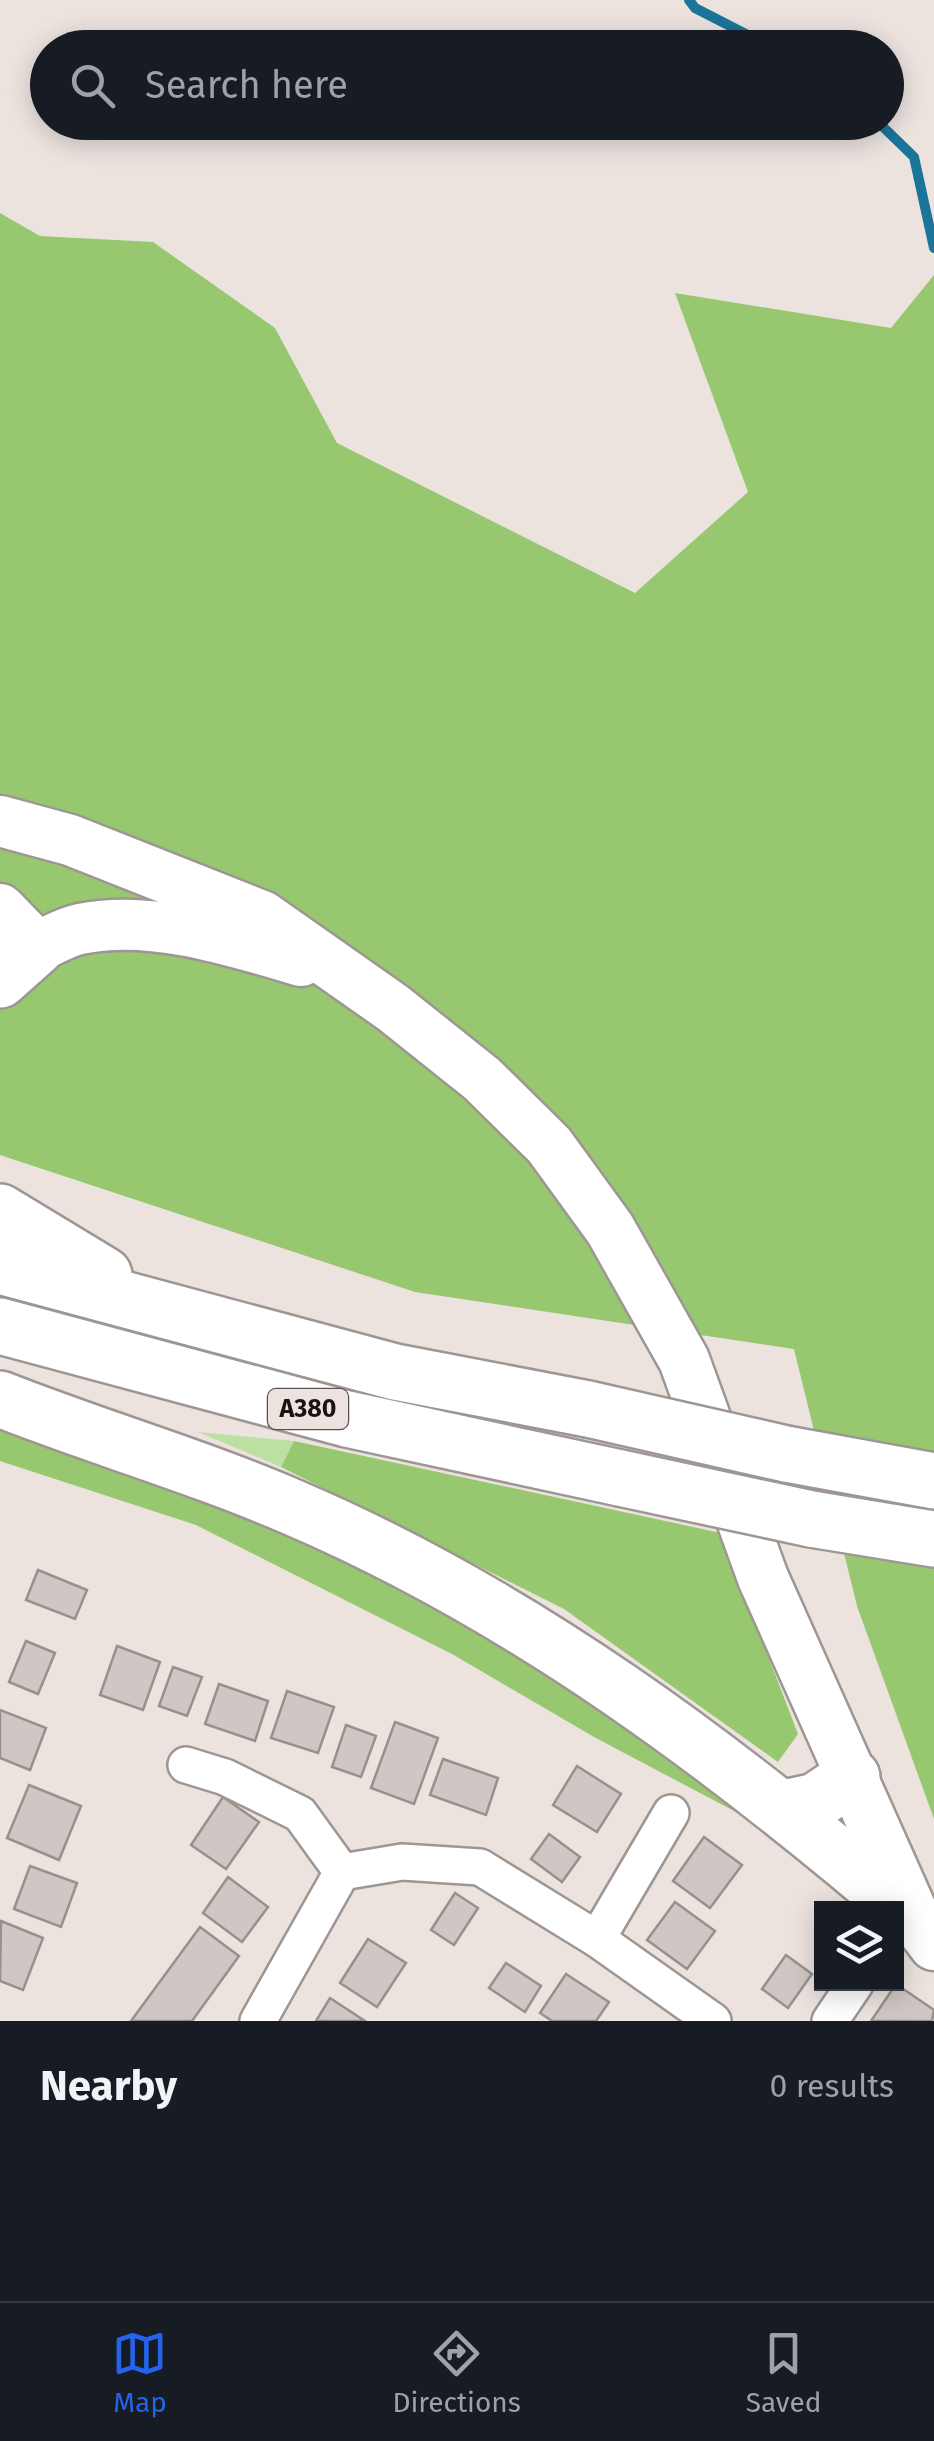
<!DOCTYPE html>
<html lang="en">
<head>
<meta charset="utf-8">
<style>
  :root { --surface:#171b24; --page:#242831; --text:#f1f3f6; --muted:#9ea1a6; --line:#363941; --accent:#2563eb }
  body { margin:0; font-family:"Fira Sans",sans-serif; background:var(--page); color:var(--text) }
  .controls { position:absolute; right:30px; bottom:30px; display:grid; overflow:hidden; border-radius:0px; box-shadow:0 5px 25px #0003 }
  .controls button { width:90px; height:90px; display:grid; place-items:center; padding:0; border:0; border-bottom:2px solid var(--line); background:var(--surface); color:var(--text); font:50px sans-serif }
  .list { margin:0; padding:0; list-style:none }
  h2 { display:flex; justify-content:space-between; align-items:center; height:130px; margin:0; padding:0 40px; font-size:42px }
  h2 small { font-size:32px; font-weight:400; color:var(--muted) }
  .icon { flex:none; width:55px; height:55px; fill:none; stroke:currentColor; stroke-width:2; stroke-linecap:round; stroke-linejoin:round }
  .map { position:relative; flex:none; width:934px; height:2021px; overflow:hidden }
  .search { position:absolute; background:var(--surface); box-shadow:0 5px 25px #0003; left:30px; right:30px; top:30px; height:110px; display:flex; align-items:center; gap:25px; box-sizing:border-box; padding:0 35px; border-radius:55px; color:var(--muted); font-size:38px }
  .sheet { height:280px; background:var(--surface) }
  nav { display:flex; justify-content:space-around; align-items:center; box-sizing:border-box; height:140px; border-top:2px solid var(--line); background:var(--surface); font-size:28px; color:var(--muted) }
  nav a { display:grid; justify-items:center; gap:5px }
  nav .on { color:var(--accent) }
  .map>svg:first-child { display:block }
  .green { fill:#bcdfa2 }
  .forest { fill:#97c76f }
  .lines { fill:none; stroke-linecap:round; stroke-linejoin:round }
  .stream { stroke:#1b7599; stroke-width:10 }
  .building { fill:#cfc7c3; stroke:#98908c; stroke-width:2.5 }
  .minor-casing { stroke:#9e9692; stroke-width:40 }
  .secondary-casing { stroke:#9e9692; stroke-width:55 }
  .trunk-casing { stroke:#9e9692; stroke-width:60 }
  .minor { stroke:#fff; stroke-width:35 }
  .secondary { stroke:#fff; stroke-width:50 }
  .trunk { stroke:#fff; stroke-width:55 }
  .trunk-bridge-casing { stroke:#9e9692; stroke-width:60; stroke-linecap:butt }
  .trunk-bridge { stroke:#fff; stroke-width:55 }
  .labels { text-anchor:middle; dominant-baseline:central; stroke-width:9; stroke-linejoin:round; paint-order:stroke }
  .shield { fill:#ece3df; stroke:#575250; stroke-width:2.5 }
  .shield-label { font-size:25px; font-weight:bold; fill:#171413 }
</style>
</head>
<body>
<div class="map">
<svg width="934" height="2021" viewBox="0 0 934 2021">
  <rect width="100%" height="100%" fill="#ece3df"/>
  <path class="green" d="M198 1432 294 1441 281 1467Z"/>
  <g class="forest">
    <path d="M0 213 40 236 153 242 275 328 337 443 635 593 748 492 675 293 891 328 934 275V1819L857 1606 794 1349 415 1292 0 1155Z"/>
    <path d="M0 1427C157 1484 315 1539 463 1617 579 1678 684 1763 789 1840L594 1737 452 1654 196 1525 0 1461Z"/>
    <path d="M294 1441 721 1533 798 1734 778 1762 564 1609 281 1467Z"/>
  </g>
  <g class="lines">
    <g class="stream">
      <path d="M689 0 695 8 773 48"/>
      <path d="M878 122 914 157 934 248"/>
    </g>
  </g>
  <g class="building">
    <path d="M38 1570 87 1590 75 1619 26 1600Z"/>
    <path d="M26 1641 55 1653 38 1694 9 1682Z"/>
    <path d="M117 1646 160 1662 143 1710 100 1695Z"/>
    <path d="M173 1667 202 1677 187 1716 159 1706Z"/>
    <path d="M219 1684 268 1701 255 1741 205 1724Z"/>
    <path d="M287 1691 334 1707 318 1753 271 1738Z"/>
    <path d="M0 1710 46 1728 30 1770 0 1758Z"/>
    <path d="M395 1722 438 1738 414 1804 371 1788Z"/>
    <path d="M346 1725 376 1736 361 1777 332 1767Z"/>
    <path d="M443 1759 498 1778 486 1815 430 1795Z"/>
    <path d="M577 1766 621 1794 597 1832 553 1805Z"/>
    <path d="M29 1785 81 1806 59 1860 7 1838Z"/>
    <path d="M223 1797 259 1822 226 1869 191 1845Z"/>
    <path d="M549 1834 580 1857 562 1882 531 1859Z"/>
    <path d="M704 1837 742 1865 710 1908 673 1881Z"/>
    <path d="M30 1866 77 1883 61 1927 14 1909Z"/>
    <path d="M228 1877 268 1907 242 1942 203 1913Z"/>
    <path d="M455 1893 478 1908 454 1945 431 1930Z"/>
    <path d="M675 1902 715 1931 687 1969 647 1940Z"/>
    <path d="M1 1921 43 1938 23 1990 0 1981Z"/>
    <path d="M200 1927 239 1956 192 2021H131Z"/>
    <path d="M368 1939 406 1963 377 2007 340 1983Z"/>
    <path d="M786 1955 812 1974 788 2008 762 1989Z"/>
    <path d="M506 1963 541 1986 525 2012 489 1988Z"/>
    <path d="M566 1974 609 2002 596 2021H552L540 2013Z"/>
    <path d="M896 1984 934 2010 932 2021H871Z"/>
    <path d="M330 1998 365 2021H316Z"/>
  </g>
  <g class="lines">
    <defs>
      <g id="minor">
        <path d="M186 1765 225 1777 300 1814 342 1872 258 2021"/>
        <path d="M342 1872 402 1862 480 1867 597 1939 713 2021"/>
        <path d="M597 1939 671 1813"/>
        <path d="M830 2021 855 1984"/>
      </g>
      <g id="secondary">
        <path d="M0 821 70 840 262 916 393 1008 482 1079 549 1145 610 1229 684 1360 763 1578 916 1921 934 1945"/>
        <path d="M0 909 37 947C51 941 65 932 80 929 150 914 234 941 301 961"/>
      </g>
      <g id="trunk">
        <path d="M0 980 37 947"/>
        <path d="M0 1212 104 1275"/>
        <path d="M0 1266 395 1372 588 1409"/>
        <path d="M0 1326 347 1419 620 1478"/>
        <path d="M0 1399C96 1437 197 1466 292 1507 524 1606 726 1758 916 1921"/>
        <path d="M786 1454 934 1481"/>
        <path d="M811 1519 934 1539"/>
        <path d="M784 1808 816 1801 852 1777"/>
      </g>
    </defs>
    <use href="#minor" class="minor-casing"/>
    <use href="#secondary" class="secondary-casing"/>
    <use href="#trunk" class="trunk-casing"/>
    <use href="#minor" class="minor"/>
    <use href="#secondary" class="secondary"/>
    <use href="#trunk" class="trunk"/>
    <defs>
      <g id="trunk-bridge">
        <path d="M588 1409 786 1454"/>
        <path d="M620 1478 811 1519"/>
      </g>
    </defs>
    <use href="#trunk-bridge" class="trunk-bridge-casing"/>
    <use href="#trunk-bridge" class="trunk-bridge"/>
  </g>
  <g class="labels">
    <rect class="shield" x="268" y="1389" width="80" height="40" rx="8"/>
    <g class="shield-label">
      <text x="308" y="1409">A380</text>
    </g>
  </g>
</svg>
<div class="controls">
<button><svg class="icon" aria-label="layers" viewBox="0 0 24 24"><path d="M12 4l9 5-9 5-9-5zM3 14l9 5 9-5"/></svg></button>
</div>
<div class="search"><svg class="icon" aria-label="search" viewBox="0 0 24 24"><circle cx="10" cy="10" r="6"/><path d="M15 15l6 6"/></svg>Search here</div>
</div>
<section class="sheet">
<h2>Nearby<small>0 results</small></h2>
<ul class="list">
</ul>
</section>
<nav>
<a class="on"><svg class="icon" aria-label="map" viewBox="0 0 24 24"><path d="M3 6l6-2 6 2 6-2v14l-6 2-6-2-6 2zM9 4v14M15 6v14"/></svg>Map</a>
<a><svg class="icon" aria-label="directions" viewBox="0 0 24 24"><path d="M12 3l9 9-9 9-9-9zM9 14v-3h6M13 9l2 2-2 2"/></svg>Directions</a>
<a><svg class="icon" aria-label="saved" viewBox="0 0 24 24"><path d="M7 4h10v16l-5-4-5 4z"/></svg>Saved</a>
</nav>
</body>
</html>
